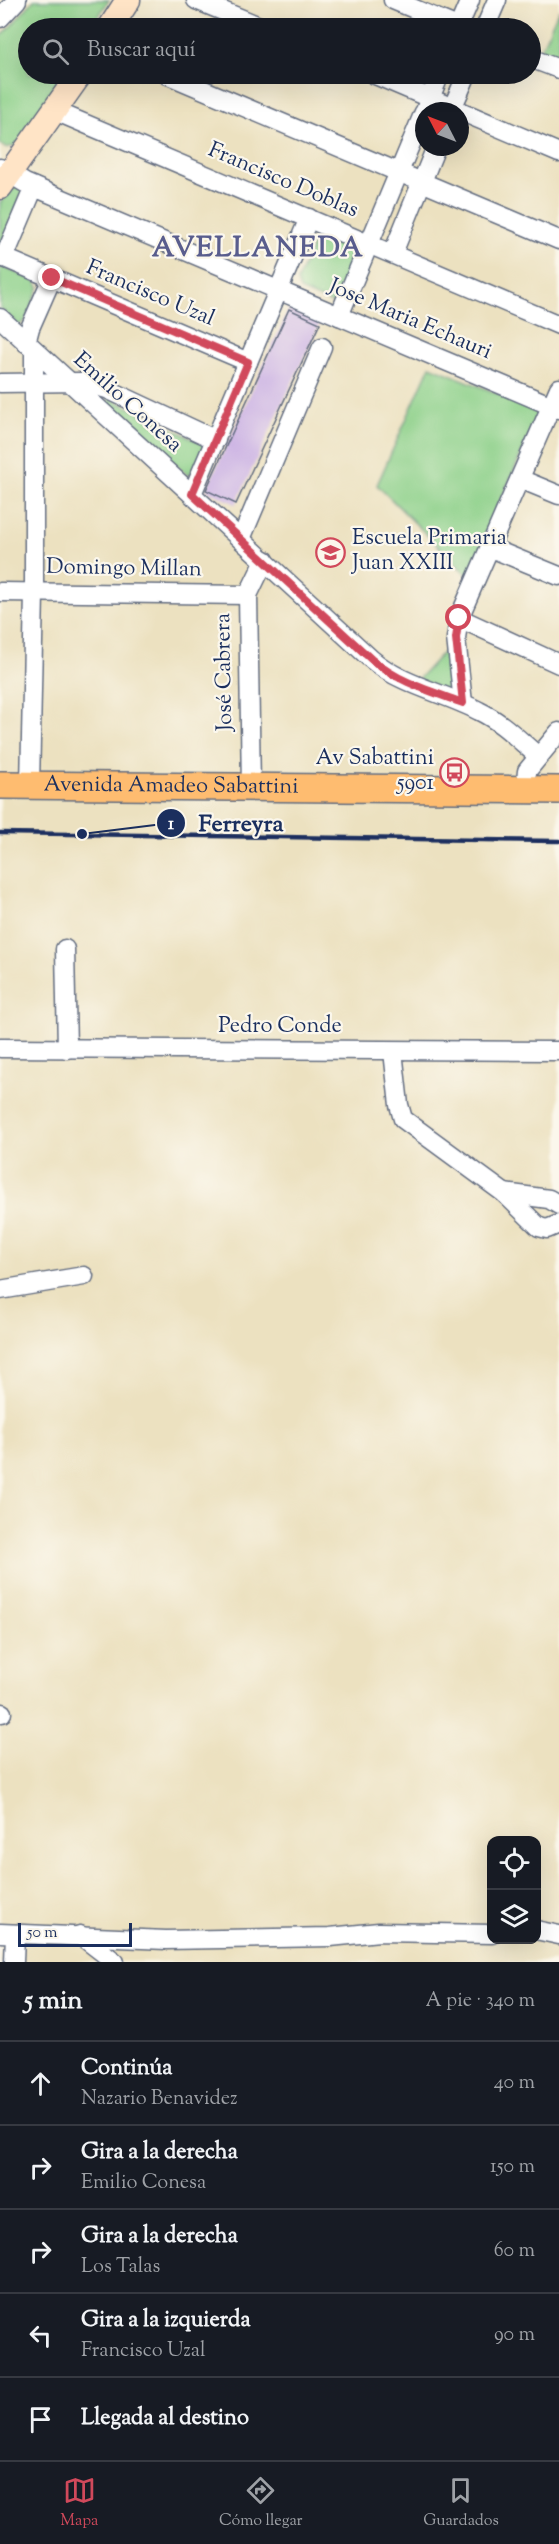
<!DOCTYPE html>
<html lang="es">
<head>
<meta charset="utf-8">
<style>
  :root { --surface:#171b24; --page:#242831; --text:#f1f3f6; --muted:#9ea1a6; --line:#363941; --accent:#d1495b }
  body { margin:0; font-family:"Sorts Mill Goudy",serif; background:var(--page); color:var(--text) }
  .controls { position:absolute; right:18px; bottom:18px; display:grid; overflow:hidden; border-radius:12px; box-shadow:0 6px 24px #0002 }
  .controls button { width:54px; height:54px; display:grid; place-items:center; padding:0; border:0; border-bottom:2px solid var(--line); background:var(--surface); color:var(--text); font:30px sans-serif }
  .compass { position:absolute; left:415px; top:102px; width:54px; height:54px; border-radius:50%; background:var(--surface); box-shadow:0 6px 24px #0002; rotate:312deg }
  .scale { position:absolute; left:18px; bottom:15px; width:114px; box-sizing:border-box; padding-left:6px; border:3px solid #1b2f5e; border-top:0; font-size:16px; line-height:21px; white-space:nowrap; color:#1b2f5e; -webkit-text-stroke:4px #fbf7ec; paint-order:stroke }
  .stop { position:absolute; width:18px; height:18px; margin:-14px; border:4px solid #d1495b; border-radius:50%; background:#fff }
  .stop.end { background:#d1495b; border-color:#fff; box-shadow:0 2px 6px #0008 }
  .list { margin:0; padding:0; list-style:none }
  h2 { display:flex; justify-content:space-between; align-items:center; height:78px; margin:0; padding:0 24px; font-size:26px }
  h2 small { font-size:20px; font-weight:400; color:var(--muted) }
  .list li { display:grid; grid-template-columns:39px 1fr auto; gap:18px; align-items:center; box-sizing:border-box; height:84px; padding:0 24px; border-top:2px solid var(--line) }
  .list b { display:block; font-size:22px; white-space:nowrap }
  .list p { margin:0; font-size:20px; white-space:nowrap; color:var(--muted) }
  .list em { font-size:20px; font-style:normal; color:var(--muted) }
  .icon { flex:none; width:33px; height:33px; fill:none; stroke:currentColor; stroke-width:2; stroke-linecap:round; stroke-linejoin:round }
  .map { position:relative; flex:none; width:559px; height:1962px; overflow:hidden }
  .search { position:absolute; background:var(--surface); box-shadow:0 6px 24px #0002; left:18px; right:18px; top:18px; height:66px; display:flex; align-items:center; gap:15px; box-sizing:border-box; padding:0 21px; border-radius:33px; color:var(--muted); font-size:22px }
  .sheet { height:498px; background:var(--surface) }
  nav { display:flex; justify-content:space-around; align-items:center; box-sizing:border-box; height:84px; border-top:2px solid var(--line); background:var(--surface); font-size:16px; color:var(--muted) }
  nav a { display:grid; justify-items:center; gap:3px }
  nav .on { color:var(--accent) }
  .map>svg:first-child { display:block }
  .green { fill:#8cd089; stroke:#548074; stroke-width:1.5 }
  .building { fill:#ccb3e4 }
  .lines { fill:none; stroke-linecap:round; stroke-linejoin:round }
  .street-casing { stroke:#646d80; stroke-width:21 }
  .secondary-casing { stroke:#646d80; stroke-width:27 }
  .primary-casing { stroke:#646d80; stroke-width:30 }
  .street { stroke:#fff; stroke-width:18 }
  .secondary { stroke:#ffe4c6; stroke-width:24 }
  .primary { stroke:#febc70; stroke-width:27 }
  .rail { stroke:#1b2f5e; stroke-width:4.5 }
  .route { stroke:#d1495b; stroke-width:8 }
  .labels { text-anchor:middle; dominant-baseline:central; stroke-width:4.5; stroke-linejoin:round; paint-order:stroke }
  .street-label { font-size:22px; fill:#1b2f5e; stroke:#fbf7ec }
  .poi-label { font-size:22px; fill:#1b2f5e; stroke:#fbf7ec; text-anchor:start }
  .district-label { font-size:28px; font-weight:bold; letter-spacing:1.5px; fill:#595d8d; stroke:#fbf7ec }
  .leader { fill:none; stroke:#1b2f5e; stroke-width:2 }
  .callout-dot { fill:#1b2f5e; stroke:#fbf7ec; stroke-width:2 }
  .mark-label { font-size:18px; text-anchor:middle; font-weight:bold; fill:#fff }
  .callout-label { font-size:24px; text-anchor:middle; font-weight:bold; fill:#1b2f5e; stroke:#fbf7ec; stroke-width:4.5; stroke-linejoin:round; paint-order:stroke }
</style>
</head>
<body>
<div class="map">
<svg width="559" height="1962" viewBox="0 0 559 1962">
  <rect width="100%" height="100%" fill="#fbf7ec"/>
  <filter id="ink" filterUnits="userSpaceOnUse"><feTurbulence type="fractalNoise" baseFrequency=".0167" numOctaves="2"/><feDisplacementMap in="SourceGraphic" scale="12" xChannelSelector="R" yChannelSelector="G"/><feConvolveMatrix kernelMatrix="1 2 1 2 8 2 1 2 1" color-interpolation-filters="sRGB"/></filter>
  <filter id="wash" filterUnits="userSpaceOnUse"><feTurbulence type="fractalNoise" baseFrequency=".008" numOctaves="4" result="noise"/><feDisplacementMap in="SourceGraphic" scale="24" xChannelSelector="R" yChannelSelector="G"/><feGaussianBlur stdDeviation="1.35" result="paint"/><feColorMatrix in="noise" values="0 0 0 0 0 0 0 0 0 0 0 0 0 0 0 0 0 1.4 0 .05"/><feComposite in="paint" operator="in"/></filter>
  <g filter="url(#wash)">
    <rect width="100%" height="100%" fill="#ece1c0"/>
    <g class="green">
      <path d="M34 0H109L91 28H28V74H63L18 145 5 148 0 144V38Z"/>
      <path d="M559 9V61L539 53Z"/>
      <path d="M15 186 25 189 0 247V203Z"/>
      <path d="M328 234 349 243 357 256 340 301 333 304 300 290 297 281 316 237Z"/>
      <path d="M0 266 35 280 39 287 26 320 18 326 0 308Z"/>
      <path d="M430 366 540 411 468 576 377 485Z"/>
      <path d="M110 398 206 445 189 476 107 403Z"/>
      <path d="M456 638 463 703 413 685Z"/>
    </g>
    <g id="blocks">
      <path class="building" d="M289 309 320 323 236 504 206 490Z"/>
    </g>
  </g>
  <g filter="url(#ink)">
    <use href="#blocks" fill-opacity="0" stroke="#646d80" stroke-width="1.5"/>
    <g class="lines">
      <defs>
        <g id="street">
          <path d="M196 0 264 28"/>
          <path d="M393 0 460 28"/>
          <path d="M0 18 17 0"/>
          <path d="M458 28 470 0"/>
          <path d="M485 28 497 0"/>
          <path d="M530 58 559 69"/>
          <path d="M166 74 559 240"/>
          <path d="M373 74 559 153"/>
          <path d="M426 108 440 74"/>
          <path d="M55 111 559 325"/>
          <path d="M451 111 467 74"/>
          <path d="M0 168 25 183 559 409"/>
          <path d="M393 253 436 147"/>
          <path d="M0 256 248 362"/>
          <path d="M4 258 34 187"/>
          <path d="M339 316 424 112"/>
          <path d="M0 318 371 659C403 686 443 692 479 711 502 722 519 740 538 756"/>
          <path d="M26 343 30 328 52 278"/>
          <path d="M0 383 82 382 107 389 216 440"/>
          <path d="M520 479 559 495"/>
          <path d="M192 494 309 218"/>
          <path d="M241 539 322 347"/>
          <path d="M491 548 559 576"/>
          <path d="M0 592 248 595"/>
          <path d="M459 618 559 664"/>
          <path d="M463 703 456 638 459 618 559 388"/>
          <path d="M30 786 34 593V350"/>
          <path d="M251 788 248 595 265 560"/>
          <path d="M525 790 527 771 559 732"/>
          <path d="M65 949 67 1049"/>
          <path d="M0 1048 559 1051"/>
          <path d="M393 1051 399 1105 403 1119 504 1193 539 1227 547 1229 559 1224"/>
          <path d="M504 1193 549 1199 559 1205"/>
          <path d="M0 1290 84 1276"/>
          <path d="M0 1713H2"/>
          <path d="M536 1930 559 1935"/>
          <path d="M0 1933 166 1940 330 1937 379 1932 492 1934"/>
          <path d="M80 1935 115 1962"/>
          <path d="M14 1962 15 1934"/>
        </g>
        <g id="secondary">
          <path d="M110 28 128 0"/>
          <path d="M0 187 80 74"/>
        </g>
        <g id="primary">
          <path id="s1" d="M0 785 559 790"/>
        </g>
      </defs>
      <use href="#street" class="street-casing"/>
      <use href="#secondary" class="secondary-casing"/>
      <use href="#primary" class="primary-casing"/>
      <use href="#street" class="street"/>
      <use href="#secondary" class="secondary"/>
      <use href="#primary" class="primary"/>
      <path class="rail" d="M0 833 559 841"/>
    </g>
  </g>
  <g class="lines" filter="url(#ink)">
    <path class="route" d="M52 278 248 362 192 494 371 659C398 682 430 691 463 703L456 638 459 618"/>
  </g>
  <defs>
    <symbol id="school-ring" viewBox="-11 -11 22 22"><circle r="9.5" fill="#fbf7ec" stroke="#d1495b" stroke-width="1.5"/><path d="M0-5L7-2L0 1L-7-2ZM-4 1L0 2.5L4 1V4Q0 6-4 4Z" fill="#d1495b"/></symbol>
    <symbol id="bus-ring" viewBox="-11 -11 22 22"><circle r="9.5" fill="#fbf7ec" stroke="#d1495b" stroke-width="1.5"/><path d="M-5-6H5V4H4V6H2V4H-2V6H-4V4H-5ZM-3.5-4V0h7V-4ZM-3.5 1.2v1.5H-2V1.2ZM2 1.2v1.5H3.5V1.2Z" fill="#d1495b"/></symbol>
  </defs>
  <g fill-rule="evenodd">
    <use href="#school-ring" x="314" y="536" width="33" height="33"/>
    <use href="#bus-ring" x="438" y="756" width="33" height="33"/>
  </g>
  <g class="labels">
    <g class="street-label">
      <text transform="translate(283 181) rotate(23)">Francisco Doblas</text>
      <text transform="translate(150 294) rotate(23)">Francisco Uzal</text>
      <text transform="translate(410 320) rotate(23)">Jose Maria Echauri</text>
      <text transform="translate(127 403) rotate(42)">Emilio Conesa</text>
      <text transform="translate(124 569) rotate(1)">Domingo Millan</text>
      <text transform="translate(225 672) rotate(-91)">José Cabrera</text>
      <text stroke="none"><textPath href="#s1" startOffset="171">Avenida Amadeo Sabattini</textPath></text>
      <text x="280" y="1027">Pedro Conde</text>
    </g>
    <g class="poi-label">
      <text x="352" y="539">Escuela Primaria<tspan x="352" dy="25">Juan XXIII</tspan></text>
      <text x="434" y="759" text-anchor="end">Av Sabattini<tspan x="434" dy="25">5901</tspan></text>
    </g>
    <g class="district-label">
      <text x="258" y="249">AVELLANEDA</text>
    </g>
  </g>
  <path class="leader" d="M82 834L171 823"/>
  <g class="callout-dot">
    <circle cx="82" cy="834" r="6"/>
    <circle cx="171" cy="823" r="15"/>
  </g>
  <g class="mark-label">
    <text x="171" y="829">1</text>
  </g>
  <g class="callout-label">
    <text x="241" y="831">Ferreyra</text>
  </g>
</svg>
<div class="controls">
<button><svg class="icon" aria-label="locate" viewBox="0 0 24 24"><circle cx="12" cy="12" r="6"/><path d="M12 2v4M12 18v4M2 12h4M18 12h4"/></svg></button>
<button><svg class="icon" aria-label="layers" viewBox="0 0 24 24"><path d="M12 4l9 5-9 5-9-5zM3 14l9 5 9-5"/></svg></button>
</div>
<svg class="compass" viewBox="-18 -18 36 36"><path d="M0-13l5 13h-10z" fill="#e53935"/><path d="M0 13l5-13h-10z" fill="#9ea1a6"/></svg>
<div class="scale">50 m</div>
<div class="stop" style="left:459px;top:618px"></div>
<div class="stop end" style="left:52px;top:278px"></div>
<div class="search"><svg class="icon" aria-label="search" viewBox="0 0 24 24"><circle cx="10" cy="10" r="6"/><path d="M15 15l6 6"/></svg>Buscar aquí</div>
</div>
<section class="sheet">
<h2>5 min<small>A pie · 340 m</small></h2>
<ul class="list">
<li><svg class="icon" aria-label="ahead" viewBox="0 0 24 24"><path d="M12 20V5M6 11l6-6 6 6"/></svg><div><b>Continúa</b><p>Nazario Benavidez</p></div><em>40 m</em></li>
<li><svg class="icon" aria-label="right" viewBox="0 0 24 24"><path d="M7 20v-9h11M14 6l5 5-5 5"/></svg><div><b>Gira a la derecha</b><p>Emilio Conesa</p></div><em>150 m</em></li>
<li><svg class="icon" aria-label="right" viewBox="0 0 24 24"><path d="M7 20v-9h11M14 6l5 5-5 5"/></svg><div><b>Gira a la derecha</b><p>Los Talas</p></div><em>60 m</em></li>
<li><svg class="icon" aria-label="left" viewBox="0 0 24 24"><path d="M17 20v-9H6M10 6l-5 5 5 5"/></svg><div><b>Gira a la izquierda</b><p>Francisco Uzal</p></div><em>90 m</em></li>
<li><svg class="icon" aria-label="arrive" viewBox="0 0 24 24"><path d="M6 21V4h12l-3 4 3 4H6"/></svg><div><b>Llegada al destino</b></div></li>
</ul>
</section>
<nav>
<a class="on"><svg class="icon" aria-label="map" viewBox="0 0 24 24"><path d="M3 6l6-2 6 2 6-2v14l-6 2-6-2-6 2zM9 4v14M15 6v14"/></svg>Mapa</a>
<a><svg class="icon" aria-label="directions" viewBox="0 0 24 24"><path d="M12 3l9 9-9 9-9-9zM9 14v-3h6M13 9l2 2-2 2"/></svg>Cómo llegar</a>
<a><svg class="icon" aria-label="saved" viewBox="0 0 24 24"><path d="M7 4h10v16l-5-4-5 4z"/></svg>Guardados</a>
</nav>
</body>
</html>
